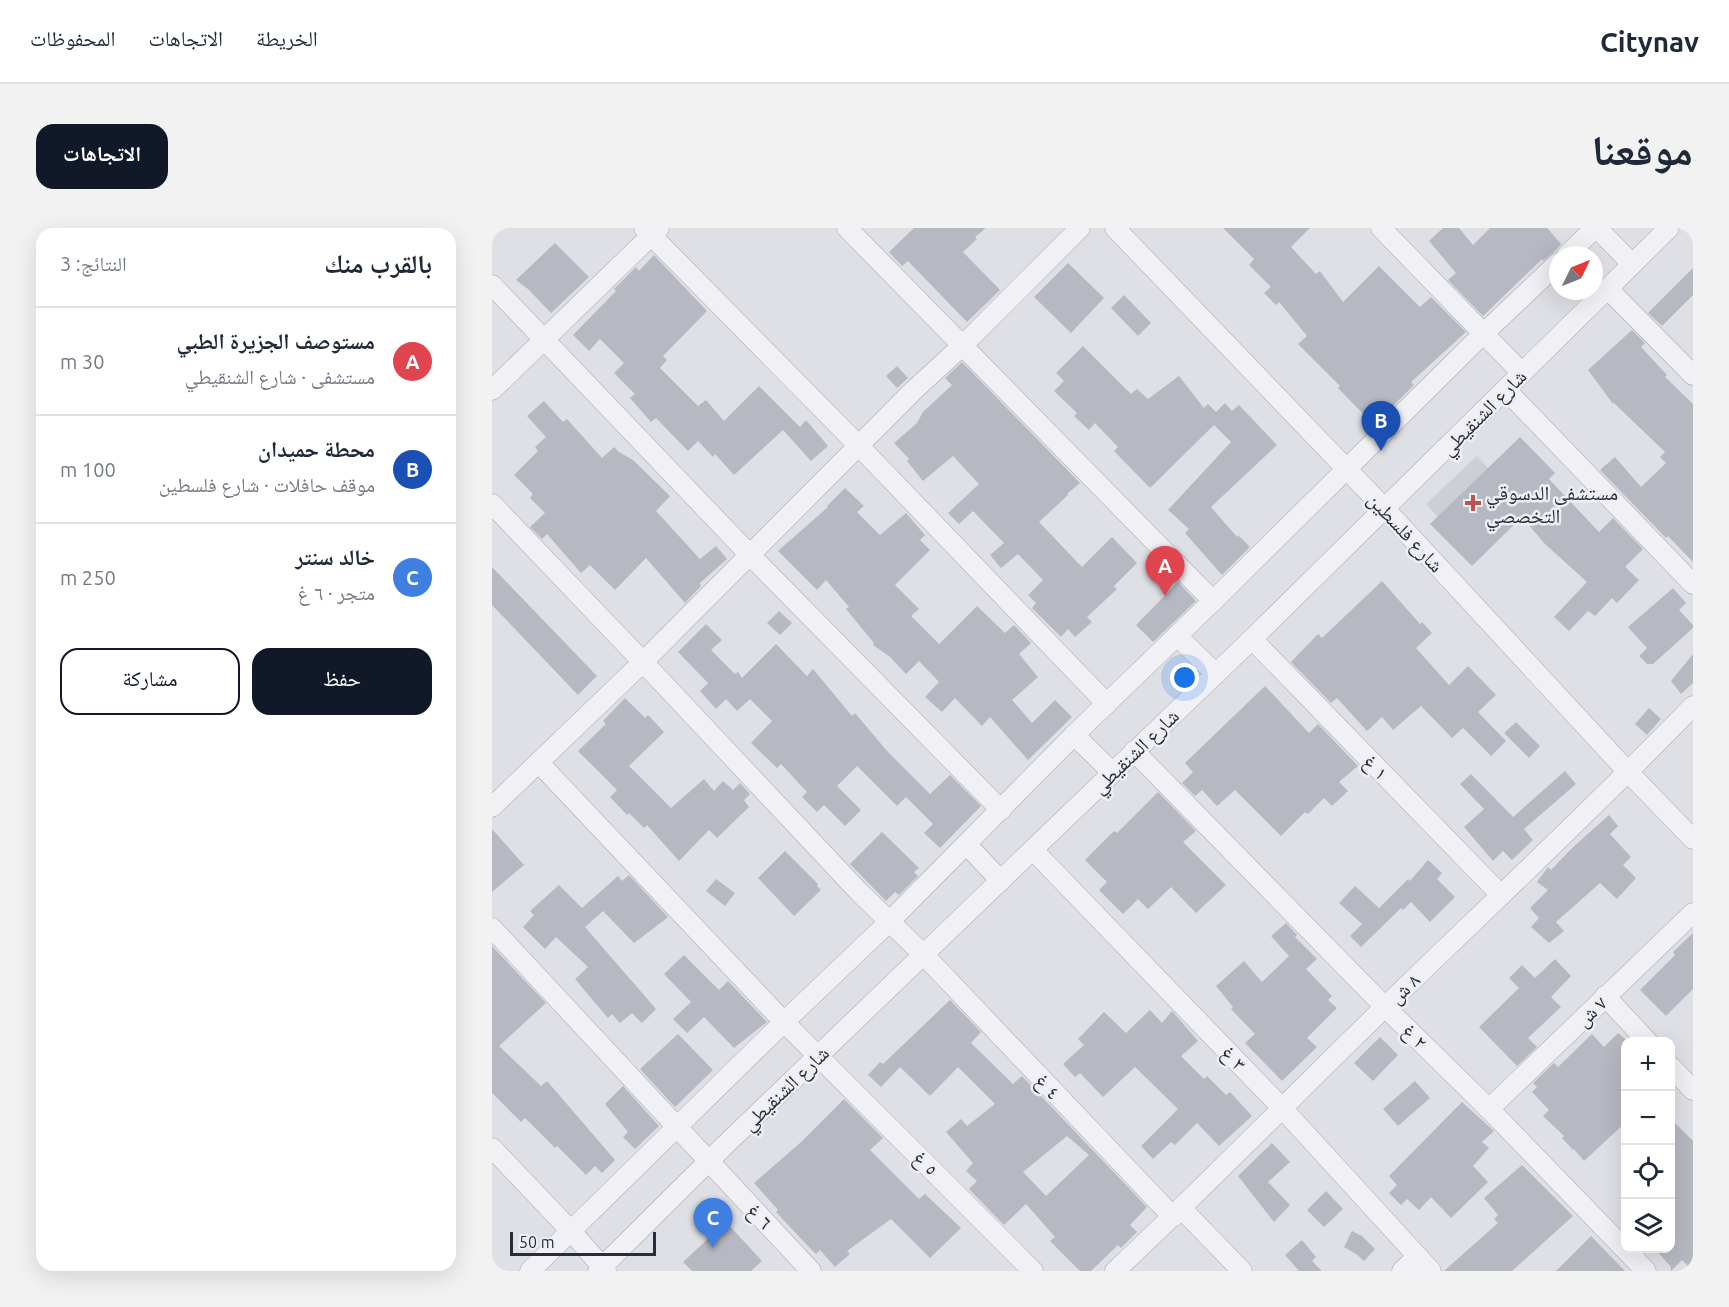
<!DOCTYPE html>
<html lang="ar">
<head>
<meta charset="utf-8">
<style>
  :root { --surface:#fff; --page:#f2f2f3; --text:#1f2937; --muted:#747a83; --line:#e0e1e3; --accent:#111827 }
  body { margin:0; font-family:Ubuntu,"Noto Naskh Arabic",sans-serif; background:var(--page); color:var(--text); direction:rtl }
  .controls { position:absolute; right:18px; bottom:18px; display:grid; overflow:hidden; border-radius:12px; box-shadow:0 6px 24px #0002 }
  .controls button { width:54px; height:54px; display:grid; place-items:center; padding:0; border:0; border-bottom:2px solid var(--line); background:var(--surface); color:var(--text); font:30px sans-serif }
  .compass { position:absolute; left:1057px; top:18px; width:54px; height:54px; border-radius:50%; background:var(--surface); box-shadow:0 6px 24px #0002; rotate:47deg }
  .scale { position:absolute; left:18px; bottom:15px; width:146px; box-sizing:border-box; padding-left:6px; border:3px solid #292d3b; border-top:0; font-size:16px; line-height:21px; white-space:nowrap; color:#292d3b; -webkit-text-stroke:4px #eeeff4; paint-order:stroke }
  .you { position:absolute; left:693px; top:450px; width:21px; height:21px; margin:-15px; border:4px solid #fff; border-radius:50%; background:#1a73e8; box-shadow:0 0 0 9px #1a73e833 }
  .badge { display:grid; place-items:center; width:39px; height:39px; border-radius:50%; background:var(--accent); color:#fff; font-size:20px; font-weight:700 }
  .pin { position:absolute; translate:-50% -50px; filter:drop-shadow(0 2px 3px #0008) }
  .pin::after { content:''; position:absolute; top:32px; width:21px; height:18px; background:inherit; clip-path:polygon(0 0,100% 0,50% 100%) }
  .list { margin:0; padding:0; list-style:none }
  h2 { display:flex; justify-content:space-between; align-items:center; height:78px; margin:0; padding:0 24px; font-size:26px }
  h2 small { font-size:20px; font-weight:400; color:var(--muted) }
  .list li { display:grid; grid-template-columns:39px 1fr auto; gap:18px; align-items:center; box-sizing:border-box; height:108px; padding:0 24px; border-top:2px solid var(--line) }
  .list b { display:block; font-size:22px; white-space:nowrap }
  .list p { margin:0; font-size:20px; white-space:nowrap; color:var(--muted) }
  .list em { font-size:20px; font-style:normal; color:var(--muted) }
  .actions { display:flex; gap:12px; padding:18px 24px }
  .actions a { flex:1; padding:14px 0; border:2px solid var(--accent); border-radius:18px; text-align:center; font-size:21px; color:var(--accent) }
  .actions .main { background:var(--accent); color:#fff }
  .icon { flex:none; width:33px; height:33px; fill:none; stroke:currentColor; stroke-width:2; stroke-linecap:round; stroke-linejoin:round }
  .map { position:relative; flex:none; width:1201px; height:1043px; overflow:hidden; direction:ltr; border-radius:18px }
  header { display:flex; align-items:center; gap:36px; box-sizing:border-box; height:84px; padding:0 30px; background:var(--surface); border-bottom:2px solid var(--line) }
  header strong { font-size:28px }
  nav { display:flex; gap:33px; margin-inline-start:auto; font-size:21px }
  .intro { display:flex; align-items:center; justify-content:space-between; box-sizing:border-box; height:144px; padding:0 36px }
  h1 { margin:0; font-size:42px }
  .button { padding:15px 27px; border-radius:18px; background:var(--accent); color:#fff; font-size:21px; font-weight:700 }
  main { display:flex; gap:36px; padding:0 36px }
  aside { flex:1; background:var(--surface); border-radius:18px; box-shadow:0 6px 24px #0002 }
  .map>svg:first-child { display:block }
  .built { fill:#cdcfd7 }
  .building { fill:#b6b9c2; fill-rule:evenodd }
  .lines { fill:none; stroke-linecap:round; stroke-linejoin:round }
  .minor-casing { stroke:#a5a7af; stroke-width:21 }
  .minor { stroke:#f1f1f5; stroke-width:20 }
  .poi-dot { fill:#bd5351; stroke:#eeeff4; stroke-width:2 }
  .labels { text-anchor:middle; dominant-baseline:central; stroke-width:5; stroke-linejoin:round; paint-order:stroke }
  .street-label { font-size:20px; fill:#292d3b; stroke:#eeeff4 }
  .poi-label { font-size:20px; fill:#292d3b; stroke:#eeeff4; text-anchor:start }
</style>
</head>
<body>
<header>
<strong>Citynav</strong>
<nav><a>الخريطة</a><a>الاتجاهات</a><a>المحفوظات</a></nav>
</header>
<div class="intro"><h1>موقعنا</h1><a class="button">الاتجاهات</a></div>
<main>
<div class="map">
<svg width="1201" height="1043" viewBox="0 0 1201 1043">
  <rect width="100%" height="100%" fill="#dfe0e6"/>
  <path class="built" d="M985 228 1028 274 977 322 934 276Z"/>
  <g class="building">
    <path d="M422 0H494L483 9 485 11 471 24 508 62 475 94 416 33 410 38 397 24Z"/>
    <path d="M731 0H818L799 19 824 46 828 43 851 74 887 38 928 79 939 69 974 104 919 154 922 157 882 197 846 160 848 158 806 116 815 108 787 74 784 77 772 65 779 59 757 37 762 31Z"/>
    <path d="M951 0H967L981 17 998 0H1055L1069 16 1063 23 1051 33 1050 31 991 88 956 52 964 45 937 13Z"/>
    <path d="M63 15 97 49 59 85 36 61 24 52Z"/>
    <path d="M162 27 215 83 171 128 175 132 168 140 206 178 214 172 232 193 267 158 308 199 314 192 336 218 319 233 291 202 242 247 223 226 221 229 206 213 196 223 164 190 159 194 138 170 143 166 122 145 132 135 108 111 97 123 81 107 124 63 122 61 144 39 147 43Z"/>
    <path d="M576 35 612 70 579 105 542 69Z"/>
    <path d="M1201 40V67L1170 98 1156 85Z"/>
    <path d="M632 67 659 95 646 108 619 80Z"/>
    <path d="M1140 102 1153 115 1149 119 1175 147 1173 149 1201 176V334L1176 308 1174 310 1108 242 1123 229 1149 259 1174 235 1168 229 1173 224 1122 175 1121 176 1096 142Z"/>
    <path d="M591 118 639 166 645 161 656 171 687 148 712 180 716 176 724 184 733 175 740 183 747 177 785 217 719 279 745 309 746 307 758 319 730 347 693 305 697 301 676 282 739 214 722 197 658 260 622 223 626 219 603 195 597 202 582 188 585 185 562 163 572 153 564 145Z"/>
    <path d="M470 134 588 255 575 266 576 267 547 294 590 339 620 309 645 335 622 358 625 361 595 389 600 394 583 409 576 401 569 409 540 380 544 375 536 367 551 352 526 326 509 340 498 327 512 315 481 283 467 296 456 285 487 256 461 228 431 253 415 233 417 231 402 215 425 195 431 184 460 157 453 150Z"/>
    <path d="M405 138 416 150 405 160 394 148Z"/>
    <path d="M52 173 71 194 75 191 110 230 122 219 127 224 141 232 178 268 164 283 208 331 224 318 235 331 208 355 209 358 193 375 154 330 123 362 98 337 89 345 55 306 50 311 38 299 53 285 38 270 41 266 22 247 46 223 43 219 54 209 35 188Z"/>
    <path d="M1028 209 1063 245 1057 251 1107 304 1121 290 1151 321 1133 339 1147 352 1125 375 1120 370 1103 388 1096 383 1077 403 1062 389 1095 354 1052 315 1030 289 980 338 938 296Z"/>
    <path d="M353 260 372 278 365 284 388 307 414 285 433 307 428 312 438 322 403 357 427 381 419 388 447 416 485 378 513 405 522 397 539 415 527 426 546 449 520 472 540 495 563 472 580 489 536 532 498 489 490 498 463 470 450 484 433 469 447 454 427 433 414 446 398 429 381 417 382 415 354 381 357 379 334 352 325 362 286 323 336 279 335 278Z"/>
    <path d="M0 339 105 448 86 467 0 377Z"/>
    <path d="M890 353 928 396 930 394 940 405 924 420 957 457 976 438 1004 467 986 484 1014 513 999 528 971 500 960 510 929 478 901 502 890 489 875 503 845 470 839 475 799 434 826 406 830 410Z"/>
    <path d="M686 354 704 373 661 414 644 397Z"/>
    <path d="M1181 360 1194 375 1187 382 1201 397V400L1161 436H1155L1147 428 1155 420 1136 399Z"/>
    <path d="M287 383 300 395 288 407 275 395Z"/>
    <path d="M214 396 230 412 219 422 243 446 246 444 250 450 284 416 315 448 321 441 360 488 363 485 395 523 438 566 458 547 489 578 448 620 432 605 441 596 414 569 405 578 365 538 345 558 369 582 353 598 332 577 325 584 310 569 315 564 289 536 285 540 259 515 280 493 258 471 245 483 234 471 224 481 208 463 216 455 186 424Z"/>
    <path d="M1201 426V455L1189 466 1179 453Z"/>
    <path d="M773 458 817 505 826 496 866 538 847 554 856 563 840 578 832 570 816 586 813 584 789 608 743 562 725 578 710 562 703 568 690 555 701 544 693 535Z"/>
    <path d="M133 470 153 490 156 487 172 504 137 538 179 580 212 551 222 563 231 553 241 562 248 555 258 566 252 572 257 579 225 610 217 602 187 633 155 597 152 600 137 585 135 587 118 569 125 562 86 523 114 496 111 493Z"/>
    <path d="M1157 480 1169 491 1155 507 1143 496Z"/>
    <path d="M1024 494 1048 518 1037 530 1012 505Z"/>
    <path d="M1073 543 1084 556 1032 601 1041 612 1020 632 1011 623 1001 633 972 599 992 581 968 556 979 546 1021 589Z"/>
    <path d="M666 564 704 603 691 614 734 657 704 685 679 659 656 681 646 671 631 686 607 662 615 654 593 632 622 603 625 605Z"/>
    <path d="M1117 587 1126 598 1118 606 1139 629 1131 637 1144 650 1125 671 1108 655 1064 694 1072 703 1057 715 1039 699 1047 690 1038 680 1056 662 1045 654 1056 639 1059 642 1079 621Z"/>
    <path d="M0 601 32 637 0 664Z"/>
    <path d="M390 604 427 640 422 644 426 648 407 667 403 664 394 673 358 636Z"/>
    <path d="M293 623 326 656 325 658 329 662 302 688 266 650Z"/>
    <path d="M936 632 950 645 945 651 963 669 938 694 919 674 911 682 909 680 869 719 858 708 870 696 847 675 863 658 887 680 916 651 918 653Z"/>
    <path d="M137 647 175 688V690L142 715 111 683 93 699 164 781 150 795 140 785 128 795 120 786 116 790 83 751 96 739 64 709 53 721 31 699 42 687 38 683 67 657 90 680 126 648 130 653Z"/>
    <path d="M224 651 243 665 233 678 214 663Z"/>
    <path d="M794 695 805 707 803 709 825 731 814 741 840 768 836 772 845 780 815 810 825 819 790 853 753 815 763 806 739 781 741 779 724 758 752 733 770 754 797 728 779 708Z"/>
    <path d="M1201 705V761L1174 788 1148 762 1183 727 1181 724Z"/>
    <path d="M0 718 54 775 7 818 49 858 55 853 123 932 110 945 103 938 94 947 65 918 63 920 33 890 29 894 0 865Z"/>
    <path d="M192 727 227 762 236 753 275 794 242 820 212 789 195 805 181 791 199 774 172 746Z"/>
    <path d="M1063 731 1079 748 1059 769 1069 779 1036 810 1045 819 1025 838 987 799 1027 760 1017 750 1030 737 1043 750Z"/>
    <path d="M458 772 489 804 479 815 521 856 530 848 655 979 638 997 645 1004 629 1020 626 1017 599 1043H588L558 1013 563 1009 534 976 512 997 477 961 485 953 474 943 481 935 454 904 469 891 475 898 503 876 466 839 438 868 408 839 389 859 376 847 388 834 391 836ZM575 908 597 927 554 968 531 944Z"/>
    <path d="M658 782 670 795 680 783 706 813 689 828 712 851 715 848 734 867 738 864 760 888 727 918 705 895 683 917 679 914 661 931 649 918 686 881 643 839 611 869 588 845 583 849 571 836 592 817 586 811 612 784 634 805Z"/>
    <path d="M1126 805 1134 812V894L1092 933 1082 921 1081 922 1070 910 1072 908 1051 888 1057 882 1040 864 1045 859 1041 855 1062 835 1066 839 1100 806 1112 819Z"/>
    <path d="M186 806 221 842 183 879 148 841Z"/>
    <path d="M888 809 906 827 881 853 862 835Z"/>
    <path d="M923 853 938 870 906 898 891 881Z"/>
    <path d="M131 858 167 898 143 921 131 909 136 904 113 876Z"/>
    <path d="M352 871 391 910 378 922 427 971 433 966 469 1000 438 1030 399 991 355 1023 358 1026 343 1039 328 1022 324 1026 312 1014 284 984 286 982 262 955 308 915Z"/>
    <path d="M970 874 1002 903 990 914 997 920 981 938 996 954 959 990 939 969 927 982 915 971 909 977 897 965 905 957 897 948Z"/>
    <path d="M1179 891 1201 913V1043L1190 1032 1179 1043V1039L1162 1020H1179Z"/>
    <path d="M780 915 798 934 776 954 798 977 782 994 746 948Z"/>
    <path d="M1030 937 1081 988 1020 1043H952L1006 995 1002 991 1006 987 992 970Z"/>
    <path d="M834 963 851 981 832 999 815 982Z"/>
    <path d="M234 994 270 1033 259 1043H200L191 1034Z"/>
    <path d="M860 1003 870 1008 883 1021 872 1033 864 1026 852 1019Z"/>
    <path d="M1099 1008 1133 1043H1064Z"/>
    <path d="M810 1012 824 1029 820 1033 830 1043H807L793 1027Z"/>
  </g>
  <g class="lines">
    <defs>
      <g id="minor">
        <path d="M152 0 367 218 615 476"/>
        <path d="M355 0 721 373"/>
        <path d="M623 0 893 281 1137 545 1201 611"/>
        <path d="M889 0 1030 145"/>
        <path d="M1105 0 1140 36"/>
        <path d="M1075 27 1103 0"/>
        <path d="M0 57 258 327 509 582"/>
        <path d="M1116 61 1201 147"/>
        <path d="M0 162 167 0"/>
        <path d="M1014 162 1201 356"/>
        <path d="M0 276 151 434 368 665 432 727 681 989"/>
        <path d="M685 408 724 446"/>
        <path d="M760 411 1009 667"/>
        <path d="M582 507 620 544"/>
        <path d="M642 523 893 779 997 881 1154 1043"/>
        <path d="M47 535 292 794 541 1043"/>
        <path d="M0 579 151 434 422 162 471 117 588 0"/>
        <path d="M475 617 509 653"/>
        <path d="M541 622 790 880 939 1043"/>
        <path d="M0 700 319 1043"/>
        <path d="M1113 768 1156 814"/>
        <path d="M1178 838 1201 862"/>
        <path d="M997 881 1201 685"/>
        <path d="M0 920 78 1002 114 1043"/>
        <path d="M689 980 750 1043"/>
        <path d="M38 1043 292 794 397 694 582 507 721 373 991 106 1066 35"/>
        <path d="M106 1043 230 920 760 411 1177 0"/>
        <path d="M623 1043C716 956 804 865 896 776 998 677 1102 580 1201 478"/>
        <path d="M910 1043 926 1028"/>
      </g>
    </defs>
    <use href="#minor" class="minor-casing"/>
    <use href="#minor" class="minor"/>
  </g>
  <path class="poi-dot" d="M978 266h6v6h6v6h-6v6h-6v-6h-6v-6h6z"/>
  <g class="labels">
    <g class="street-label">
      <text transform="translate(991 184) rotate(-45)">شارع الشنقيطي</text>
      <text transform="translate(914 304) rotate(47)">شارع فلسطين</text>
      <text transform="translate(643 523) rotate(-44)">شارع الشنقيطي</text>
      <text transform="translate(884 539) rotate(46)">١ غ</text>
      <text transform="translate(912 760) rotate(-44)">٨ ش</text>
      <text transform="translate(1099 783) rotate(-44)">٧ ش</text>
      <text transform="translate(923 808) rotate(45)">٢ غ</text>
      <text transform="translate(742 830) rotate(46)">٣ غ</text>
      <text transform="translate(556 858) rotate(46)">٤ غ</text>
      <text transform="translate(293 860) rotate(-44)">شارع الشنقيطي</text>
      <text transform="translate(434 935) rotate(45)">٥ غ</text>
      <text transform="translate(268 988) rotate(47)">٦ غ</text>
    </g>
    <g class="poi-label">
      <text x="994" y="264">مستشفى الدسوقي<tspan x="994" dy="23">التخصصي</tspan></text>
    </g>
  </g>
</svg>
<div class="controls">
<button>+</button>
<button>−</button>
<button><svg class="icon" aria-label="locate" viewBox="0 0 24 24"><circle cx="12" cy="12" r="6"/><path d="M12 2v4M12 18v4M2 12h4M18 12h4"/></svg></button>
<button><svg class="icon" aria-label="layers" viewBox="0 0 24 24"><path d="M12 4l9 5-9 5-9-5zM3 14l9 5 9-5"/></svg></button>
</div>
<svg class="compass" viewBox="-18 -18 36 36"><path d="M0-13l5 13h-10z" fill="#e53935"/><path d="M0 13l5-13h-10z" fill="#747a83"/></svg>
<div class="scale">50 m</div>
<div class="you"></div>
<div class="pin badge" style="left:673px;top:368px;background:#e0444e">A</div>
<div class="pin badge" style="left:889px;top:223px;background:#1a4fb4">B</div>
<div class="pin badge" style="left:221px;top:1020px;background:#3f7fe0">C</div>
</div>
<aside>
<h2>بالقرب منك<small>النتائج: 3</small></h2>
<ul class="list">
<li><span class="badge" style="background:#e0444e">A</span><div><b>مستوصف الجزيرة الطبي</b><p>مستشفى · شارع الشنقيطي</p></div><em>30 m</em></li>
<li><span class="badge" style="background:#1a4fb4">B</span><div><b>محطة حميدان</b><p>موقف حافلات · شارع فلسطين</p></div><em>100 m</em></li>
<li><span class="badge" style="background:#3f7fe0">C</span><div><b>خالد سنتر</b><p>متجر · ٦ غ</p></div><em>250 m</em></li>
</ul>
<div class="actions"><a class="main">حفظ</a><a>مشاركة</a></div>
</aside>
</main>
</body>
</html>
